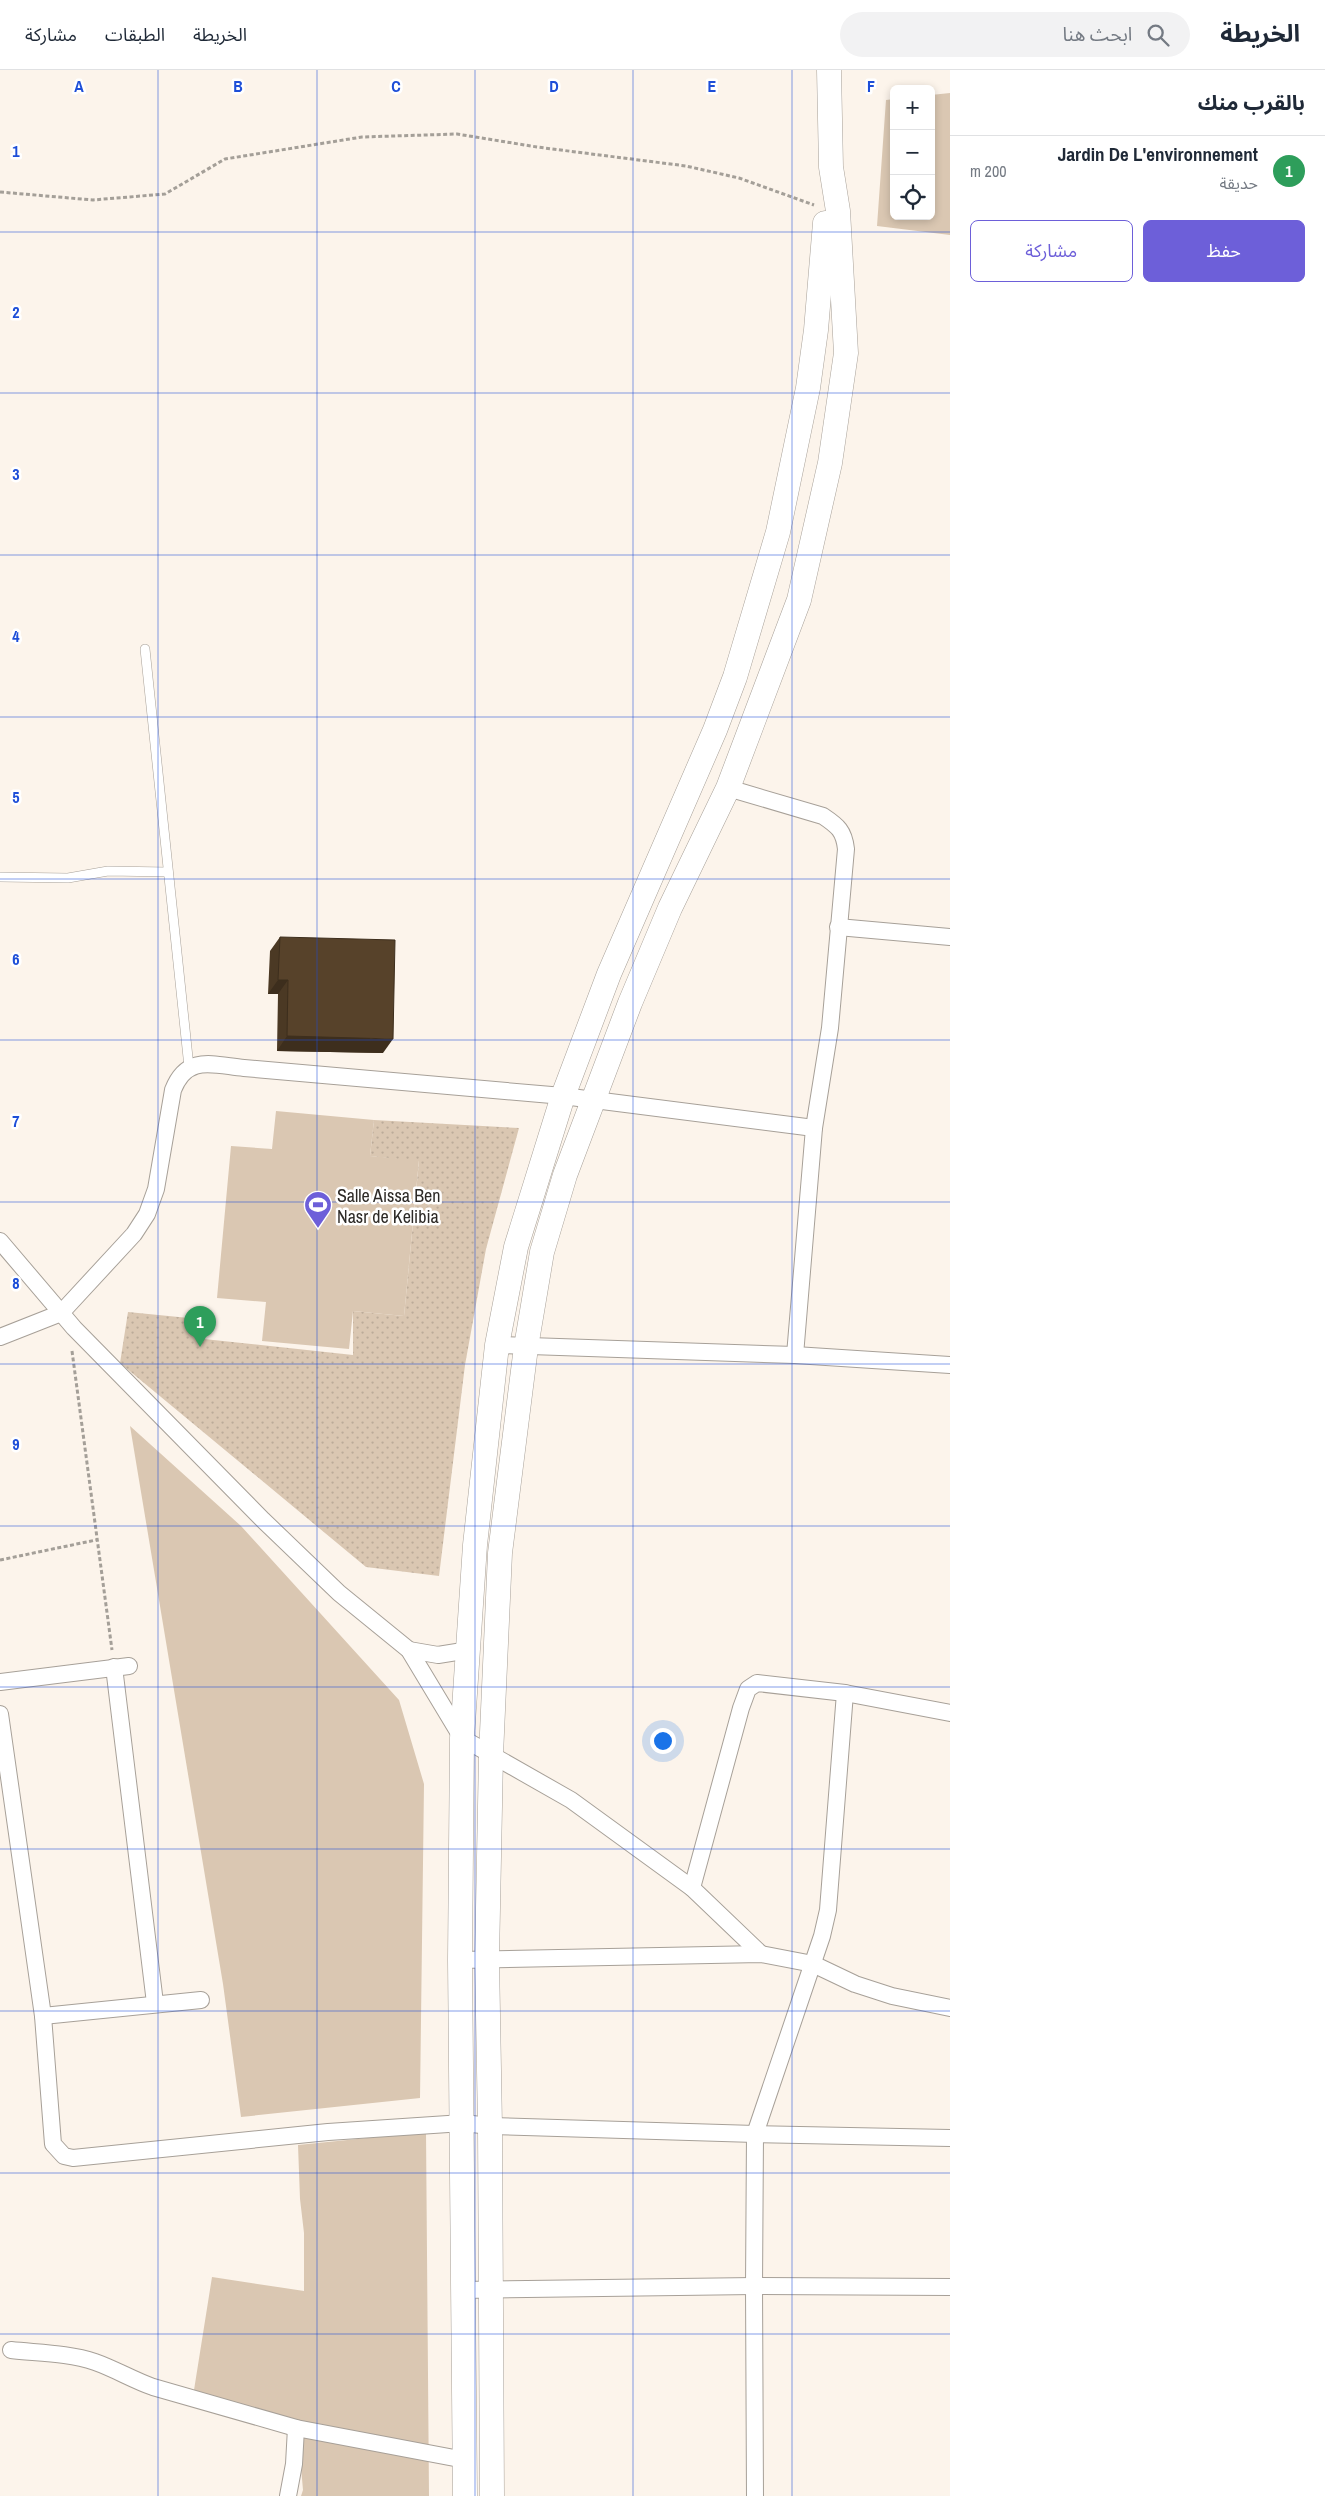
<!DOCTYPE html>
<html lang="ar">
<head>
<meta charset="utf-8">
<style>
  :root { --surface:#fff; --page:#f2f2f3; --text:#1f2937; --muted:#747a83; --line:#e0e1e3; --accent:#6d5fd9 }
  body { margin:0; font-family:"Archivo Narrow","Noto Sans Arabic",sans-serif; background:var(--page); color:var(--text); direction:rtl }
  .controls { position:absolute; right:15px; top:15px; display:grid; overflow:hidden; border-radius:8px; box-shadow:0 2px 8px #0003 }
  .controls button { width:45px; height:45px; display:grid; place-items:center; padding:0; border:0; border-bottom:1px solid var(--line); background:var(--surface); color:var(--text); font:25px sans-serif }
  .you { position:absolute; left:662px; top:1670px; width:18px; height:18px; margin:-12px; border:4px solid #fff; border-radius:50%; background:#1a73e8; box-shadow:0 0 0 8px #1a73e833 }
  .badge { display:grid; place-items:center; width:32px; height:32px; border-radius:50%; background:var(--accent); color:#fff; font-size:16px; font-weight:700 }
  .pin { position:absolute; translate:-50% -41px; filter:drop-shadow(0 1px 2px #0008) }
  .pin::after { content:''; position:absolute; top:26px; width:18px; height:15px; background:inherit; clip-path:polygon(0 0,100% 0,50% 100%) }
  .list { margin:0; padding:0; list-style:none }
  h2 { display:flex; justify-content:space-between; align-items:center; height:65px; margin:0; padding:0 20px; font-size:21px }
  h2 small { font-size:16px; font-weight:400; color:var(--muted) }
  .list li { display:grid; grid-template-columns:32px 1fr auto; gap:15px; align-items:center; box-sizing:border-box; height:70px; padding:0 20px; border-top:1px solid var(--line) }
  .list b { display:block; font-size:19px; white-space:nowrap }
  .list p { margin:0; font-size:16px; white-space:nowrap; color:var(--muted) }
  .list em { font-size:16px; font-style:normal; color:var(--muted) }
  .actions { display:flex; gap:10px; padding:15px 20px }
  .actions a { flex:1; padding:11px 0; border:1px solid var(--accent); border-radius:8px; text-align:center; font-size:18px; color:var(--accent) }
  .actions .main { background:var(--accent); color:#fff }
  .icon { flex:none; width:28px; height:28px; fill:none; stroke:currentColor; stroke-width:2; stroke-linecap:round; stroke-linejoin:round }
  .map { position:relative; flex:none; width:950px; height:2426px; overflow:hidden; direction:ltr }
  header { display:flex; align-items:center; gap:30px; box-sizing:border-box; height:70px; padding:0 25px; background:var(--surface); border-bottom:1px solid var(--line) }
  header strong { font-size:24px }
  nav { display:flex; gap:28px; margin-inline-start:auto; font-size:18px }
  .search { width:350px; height:45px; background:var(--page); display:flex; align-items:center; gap:12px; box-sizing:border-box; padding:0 18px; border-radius:28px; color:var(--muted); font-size:19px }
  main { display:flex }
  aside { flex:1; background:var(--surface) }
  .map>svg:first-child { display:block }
  .grass { fill:#dac7b2 }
  .garden { fill:url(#garden-dots) }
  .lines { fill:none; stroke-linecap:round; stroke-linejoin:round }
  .service-casing { stroke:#a7a098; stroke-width:10 }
  .minor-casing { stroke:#a7a098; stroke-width:18 }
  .secondary-casing { stroke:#a7a098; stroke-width:25 }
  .path { stroke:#a49f98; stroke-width:3; stroke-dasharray:4 2.5; stroke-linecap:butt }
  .service { stroke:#fff; stroke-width:9 }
  .minor { stroke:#fff; stroke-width:16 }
  .secondary { stroke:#fff; stroke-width:24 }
  .wall { fill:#4b3924 }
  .shaded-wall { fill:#3d2e1d }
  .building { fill:#57422a; stroke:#3d2e1d }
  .grid { fill:none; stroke:#1d4ed8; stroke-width:1; stroke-opacity:0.55 }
  .labels { text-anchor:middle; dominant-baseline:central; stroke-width:5; stroke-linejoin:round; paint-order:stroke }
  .poi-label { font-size:18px; fill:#2d2a27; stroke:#fff; text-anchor:start }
  .grid-label { font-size:16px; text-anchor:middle; font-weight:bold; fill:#1d4ed8; stroke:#fff; stroke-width:5; stroke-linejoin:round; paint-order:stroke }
</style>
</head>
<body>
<header>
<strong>الخريطة</strong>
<div class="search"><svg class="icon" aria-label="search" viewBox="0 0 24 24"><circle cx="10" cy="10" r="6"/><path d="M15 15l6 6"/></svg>ابحث هنا</div>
<nav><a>الخريطة</a><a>الطبقات</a><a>مشاركة</a></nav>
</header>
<main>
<aside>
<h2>بالقرب منك<small></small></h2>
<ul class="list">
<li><span class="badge" style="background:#2e9e5b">1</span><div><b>Jardin De L'environnement</b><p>حديقة</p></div><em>200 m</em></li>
</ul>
<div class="actions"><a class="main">حفظ</a><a>مشاركة</a></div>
</aside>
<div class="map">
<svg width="950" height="2426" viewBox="0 0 950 2426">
  <defs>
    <pattern id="garden-dots" width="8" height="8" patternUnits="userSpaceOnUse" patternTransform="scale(1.25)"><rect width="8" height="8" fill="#dac7b2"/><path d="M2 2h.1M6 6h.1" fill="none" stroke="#bbab99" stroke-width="1.8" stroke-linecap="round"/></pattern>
  </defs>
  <rect width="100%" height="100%" fill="#fcf4eb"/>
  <g class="grass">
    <path d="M950 23V165L877 156 886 30 894 29V146H931V25Z"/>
    <path d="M276 1041 374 1050 370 1086 419 1090 404 1246 353 1241 349 1279 262 1271 266 1232 217 1228 231 1076 272 1079Z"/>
    <path d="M130 1356 241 1456 399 1630 424 1714 420 2028 241 2047 223 1914Z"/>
    <path d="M426 2062 429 2426H301L303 2420 297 2352 194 2320 212 2207 304 2221V2163L300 2129 298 2075Z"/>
  </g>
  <path class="garden" d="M374 1050 519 1058 486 1179 465 1295 439 1506 366 1497 120 1293 128 1242 209 1250 204 1269 353 1285V1241L404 1246 419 1091 370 1086Z"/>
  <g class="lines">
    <defs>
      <g id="service">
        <path d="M145 579 189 997"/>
        <path d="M0 807 68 808 108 801 168 802"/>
      </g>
      <g id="minor">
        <path d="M728 718 823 746C838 756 844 761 846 779L830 958 814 1058 795 1285"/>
        <path d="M838 857 950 867"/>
        <path d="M0 1171 74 1258 263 1450 339 1523 409 1580 462 1668 571 1730 692 1818 761 1884"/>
        <path d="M0 1267 61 1243 134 1164 147 1144 156 1119 173 1020C187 984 213 995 244 998L563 1026 814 1058"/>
        <path d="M497 1275 795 1285 950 1295"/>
        <path d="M409 1580 438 1585 469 1580"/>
        <path d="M114 1597 155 1933"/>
        <path d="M0 1612 129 1596"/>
        <path d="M0 1644 43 1946 53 2074 64 2086 73 2088 328 2062 463 2053 490 2056 755 2064 950 2068"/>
        <path d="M692 1818 741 1638 748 1619 757 1613 845 1623 950 1643"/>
        <path d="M460 1890 761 1884 813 1894 855 1914 892 1926 950 1938"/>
        <path d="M43 1946 201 1930"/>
        <path d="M462 2220 754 2216 950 2217"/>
        <path d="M11 2280C38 2283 69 2283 95 2292 115 2299 133 2310 153 2317L296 2358 465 2390"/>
        <path d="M288 2426 294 2394 296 2358"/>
        <path d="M755 2426 754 2216 755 2064 822 1866 828 1840 845 1623"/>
      </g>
      <g id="secondary">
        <path d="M465 2426 460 1890 462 1668 475 1475 497 1275 516 1177 563 1026 609 904 715 660 735 607 778 462 808 318 816 260 825 153"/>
        <path d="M492 2426 490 2056 487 1889 491 1685 500 1483 526 1277 542 1182 565 1105 630 933 670 838 728 718 799 530 830 393 846 283 838 141 831 97 829 0"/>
      </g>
    </defs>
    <use href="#service" class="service-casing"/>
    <use href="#minor" class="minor-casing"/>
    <use href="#secondary" class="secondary-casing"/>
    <g class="path">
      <path d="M0 122 93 130 165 124 225 89 362 67 457 64 537 77 686 96 739 108 814 135"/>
      <path d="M72 1281 112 1580"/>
      <path d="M0 1490 96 1470"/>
    </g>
    <use href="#service" class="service"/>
    <use href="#minor" class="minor"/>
    <use href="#secondary" class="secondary"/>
  </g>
  <path class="wall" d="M280 867 383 983 277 981 278 924H268L270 881Z"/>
  <g class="shaded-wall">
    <path d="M278 910H288L278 924H268Z"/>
    <path d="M287 966 393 969 383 983 277 981Z"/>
  </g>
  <path class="building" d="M280 867 395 870 393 969 287 966 288 910H278Z"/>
  <path class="grid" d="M158 0V2426M317 0V2426M475 0V2426M633 0V2426M792 0V2426M0 162H950M0 323H950M0 485H950M0 647H950M0 809H950M0 970H950M0 1132H950M0 1294H950M0 1456H950M0 1617H950M0 1779H950M0 1941H950M0 2103H950M0 2264H950"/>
  <defs>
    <symbol id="stadium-pin" viewBox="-11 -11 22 30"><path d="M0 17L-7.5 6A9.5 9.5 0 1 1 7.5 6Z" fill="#6d5fd9" stroke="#fff"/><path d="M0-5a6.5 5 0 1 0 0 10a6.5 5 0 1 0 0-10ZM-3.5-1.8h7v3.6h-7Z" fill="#fff"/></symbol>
  </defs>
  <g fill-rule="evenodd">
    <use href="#stadium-pin" x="302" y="1119" width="32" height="43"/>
  </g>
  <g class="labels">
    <g class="poi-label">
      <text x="337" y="1125">Salle Aissa Ben<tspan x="337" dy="21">Nasr de Kelibia</tspan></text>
    </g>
  </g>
  <g class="grid-label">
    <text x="79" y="22">A</text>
    <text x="238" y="22">B</text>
    <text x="396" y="22">C</text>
    <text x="554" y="22">D</text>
    <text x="712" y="22">E</text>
    <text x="871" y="22">F</text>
    <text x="16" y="87">1</text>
    <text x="16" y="248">2</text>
    <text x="16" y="410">3</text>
    <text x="16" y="572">4</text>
    <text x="16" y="733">5</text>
    <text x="16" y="895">6</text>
    <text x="16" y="1057">7</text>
    <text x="16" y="1219">8</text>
    <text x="16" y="1380">9</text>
  </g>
</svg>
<div class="controls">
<button>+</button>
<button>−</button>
<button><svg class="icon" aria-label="locate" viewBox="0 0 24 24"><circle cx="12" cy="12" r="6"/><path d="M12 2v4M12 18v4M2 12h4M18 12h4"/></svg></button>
</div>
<div class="you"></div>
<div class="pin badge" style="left:200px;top:1277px;background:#2e9e5b">1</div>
</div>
</main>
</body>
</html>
